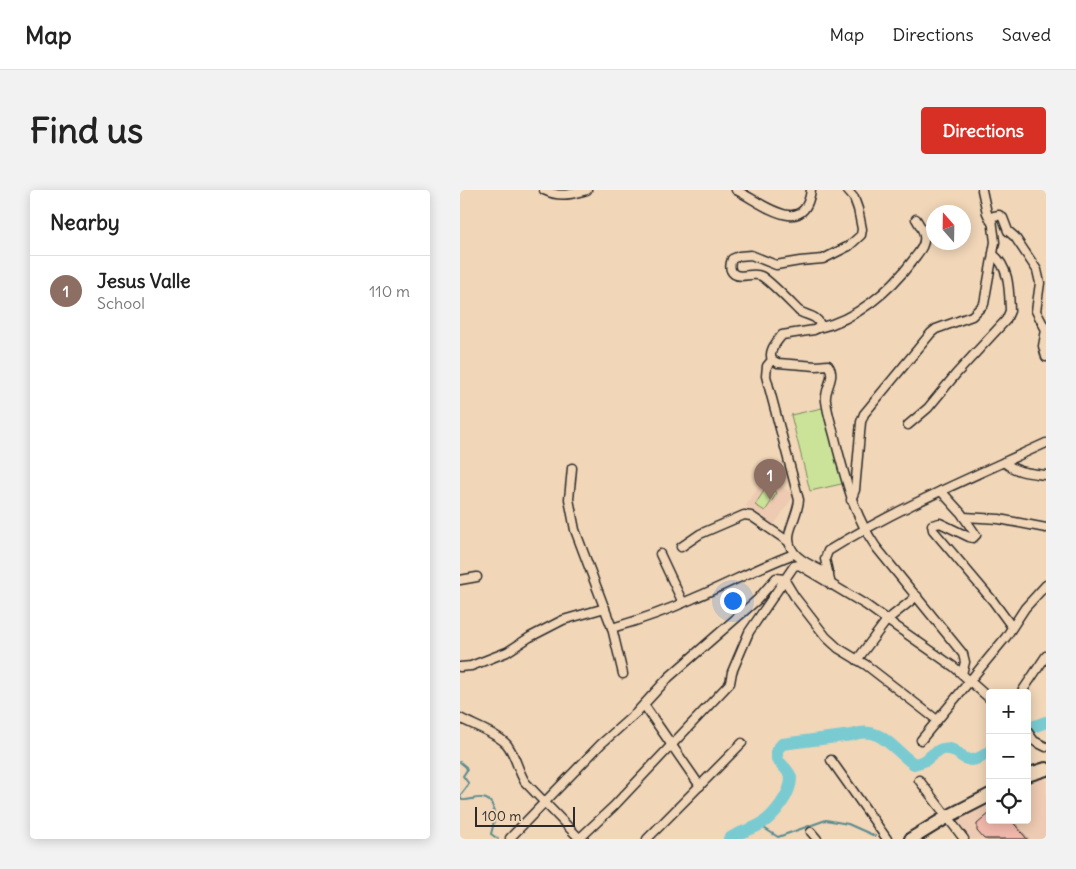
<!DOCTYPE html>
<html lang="en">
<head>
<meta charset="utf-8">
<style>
  :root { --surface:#fff; --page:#f2f2f2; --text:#222; --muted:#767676; --line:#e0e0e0; --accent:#d93025 }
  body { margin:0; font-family:Delius,sans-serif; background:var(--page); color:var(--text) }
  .controls { position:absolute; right:15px; bottom:15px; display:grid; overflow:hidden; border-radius:5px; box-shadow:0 2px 12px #0003 }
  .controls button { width:45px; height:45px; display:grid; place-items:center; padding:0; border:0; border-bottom:1px solid var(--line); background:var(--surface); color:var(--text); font:25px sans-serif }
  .compass { position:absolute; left:466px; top:15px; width:45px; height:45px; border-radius:50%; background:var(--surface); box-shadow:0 2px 12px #0003; rotate:340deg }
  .scale { position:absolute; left:15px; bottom:12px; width:100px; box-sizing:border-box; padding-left:5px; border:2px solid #2b2b2b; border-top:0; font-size:14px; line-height:18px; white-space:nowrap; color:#2b2b2b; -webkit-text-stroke:4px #f1d6b8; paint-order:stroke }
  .you { position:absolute; left:272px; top:410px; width:18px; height:18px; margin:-12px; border:4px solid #fff; border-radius:50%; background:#1a73e8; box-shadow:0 0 0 8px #1a73e833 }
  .badge { display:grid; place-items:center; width:32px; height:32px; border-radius:50%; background:var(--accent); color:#fff; font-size:16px; font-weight:700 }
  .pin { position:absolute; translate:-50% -41px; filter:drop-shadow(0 1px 2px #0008) }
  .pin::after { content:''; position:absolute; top:26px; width:18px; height:15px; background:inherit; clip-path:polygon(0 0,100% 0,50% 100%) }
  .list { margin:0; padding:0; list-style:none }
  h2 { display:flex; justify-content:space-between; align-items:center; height:65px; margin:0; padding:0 20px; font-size:21px }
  h2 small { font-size:16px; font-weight:400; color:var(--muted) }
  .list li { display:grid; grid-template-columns:32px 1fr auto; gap:15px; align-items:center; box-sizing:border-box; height:70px; padding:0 20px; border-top:1px solid var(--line) }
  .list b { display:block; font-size:19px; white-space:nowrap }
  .list p { margin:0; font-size:16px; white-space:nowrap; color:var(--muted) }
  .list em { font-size:16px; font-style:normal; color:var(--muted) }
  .icon { flex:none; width:28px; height:28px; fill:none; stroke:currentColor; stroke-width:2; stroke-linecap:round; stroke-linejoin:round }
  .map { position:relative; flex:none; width:586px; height:649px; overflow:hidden; border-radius:5px }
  header { display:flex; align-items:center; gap:30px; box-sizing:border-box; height:70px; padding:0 25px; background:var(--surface); border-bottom:1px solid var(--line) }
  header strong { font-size:24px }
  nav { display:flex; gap:28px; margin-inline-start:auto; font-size:18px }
  .intro { display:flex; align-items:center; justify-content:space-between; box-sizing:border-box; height:120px; padding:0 30px }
  h1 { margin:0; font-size:35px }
  .button { padding:12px 22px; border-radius:5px; background:var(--accent); color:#fff; font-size:18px; font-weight:700 }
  main { display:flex; gap:30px; padding:0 30px }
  aside { flex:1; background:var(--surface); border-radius:5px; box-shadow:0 2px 12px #0003 }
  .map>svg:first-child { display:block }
  .built { fill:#edcab1 }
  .green { fill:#cbe398; stroke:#7b8762 }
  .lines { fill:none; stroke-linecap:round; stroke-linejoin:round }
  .stream { stroke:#5a8b8f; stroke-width:2 }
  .river { stroke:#7acbd1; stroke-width:12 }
  .building { fill:#f2b8ac; stroke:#2b2b2b; filter:url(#shadow) }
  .street-casing { stroke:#2b2b2b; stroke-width:11 }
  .primary-casing { stroke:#2b2b2b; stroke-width:16 }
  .street { stroke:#f1d6b8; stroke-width:8 }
  .primary { stroke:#f1d6b8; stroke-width:12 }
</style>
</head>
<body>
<header>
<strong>Map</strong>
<nav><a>Map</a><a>Directions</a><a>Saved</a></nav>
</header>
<div class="intro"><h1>Find us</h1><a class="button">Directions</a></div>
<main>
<aside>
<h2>Nearby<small></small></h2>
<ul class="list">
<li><span class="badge" style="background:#8d6e63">1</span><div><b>Jesus Valle</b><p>School</p></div><em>110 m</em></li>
</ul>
</aside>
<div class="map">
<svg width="586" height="649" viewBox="0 0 586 649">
  <defs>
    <filter id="shadow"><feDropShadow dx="2.5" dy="1.5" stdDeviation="0" flood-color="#0004"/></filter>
  </defs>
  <rect width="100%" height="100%" fill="#f1d6b8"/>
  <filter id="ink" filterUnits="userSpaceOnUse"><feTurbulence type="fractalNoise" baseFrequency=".02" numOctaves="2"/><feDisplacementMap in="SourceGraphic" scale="10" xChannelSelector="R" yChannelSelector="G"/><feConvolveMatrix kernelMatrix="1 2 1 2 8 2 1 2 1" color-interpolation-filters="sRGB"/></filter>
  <g filter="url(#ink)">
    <g class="built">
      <path d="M306 286 334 305 314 335 286 316Z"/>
      <path d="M582 589H586V649H508L494 632 530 614V630H567V596Z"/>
    </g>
    <g class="green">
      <path d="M371 216 390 292 350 301 331 225Z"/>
      <path d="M307 296 317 303 305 321 295 315Z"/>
    </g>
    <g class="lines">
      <g class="stream">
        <path d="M0 572 6 577 7 580 3 586 9 594 0 606"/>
        <path d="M0 607 2 610C9 611 15 607 22 608 39 610 34 634 31 644L38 649"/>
        <path d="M299 635 318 647 366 630 388 634 415 646"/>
      </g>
      <g class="river">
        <path d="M567 539 586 532"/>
        <path d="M269 649C278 642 291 640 301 634 314 626 331 604 331 588 330 581 321 575 317 569V560L322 554 392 545C420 534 433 560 454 574 458 573 462 572 466 570 471 566 476 560 483 559 502 555 501 584 530 561"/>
      </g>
    </g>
    <path class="building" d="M530 623V630H551L567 649H524L517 641V634Z"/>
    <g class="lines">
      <defs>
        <g id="street">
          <path d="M84 0C100 8 111 4 127 0"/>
          <path d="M276 0C301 12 344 50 351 0"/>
          <path d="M387 0 394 8 398 19 402 39 401 45 389 56 363 69 340 71 316 75 291 65 279 66 272 69C270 74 269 80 274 84 281 89 293 82 301 86 309 90 331 113 339 121 347 126 356 125 360 134L358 138 354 140 322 145C316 153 308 161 312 170L318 173 356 176 368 175C377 187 364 198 366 211 368 227 374 242 377 257 387 294 394 325 416 357L503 464 505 472 502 484"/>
          <path d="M522 0 527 23 532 33"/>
          <path d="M358 138C396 130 431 100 453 70 458 63 466 55 464 46 464 41 459 34 456 29"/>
          <path d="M312 170 307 176 306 186 339 310C338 321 333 330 330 341 323 366 351 375 369 384"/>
          <path d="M448 235 468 218 496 184 546 130 550 121C549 101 550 78 533 64"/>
          <path d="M544 272C556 283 571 283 586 285"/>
          <path d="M112 278 109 309 115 340 152 438 163 484"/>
          <path d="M481 301 501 323 516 345 513 348 509 347 480 333 472 335 473 340 533 411 552 437"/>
          <path d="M391 310 395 300 401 232 404 224 471 143 476 139 512 126 524 114 535 52 532 29 534 26 539 25 543 28 548 41 555 47 577 80 580 93 576 121 586 140 583 156 586 167"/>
          <path d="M504 327 539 329 586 338"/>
          <path d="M221 357 240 344 284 325 291 326 329 352"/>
          <path d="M200 364 223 413"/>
          <path d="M0 390 17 387"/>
          <path d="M371 395 365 369 368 361C437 318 512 287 586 253"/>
          <path d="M152 438C180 430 206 421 232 409 266 395 299 377 334 364"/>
          <path d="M397 470 427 430 457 406"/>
          <path d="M0 477 11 476 47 462 70 447 103 430 145 418"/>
          <path d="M561 503 586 466"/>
          <path d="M184 515 240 596"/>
          <path d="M0 528C12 535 41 545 48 556 56 567 58 581 65 592L120 649"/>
          <path d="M567 541 574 551 586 557"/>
          <path d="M461 550 546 447 565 418 586 395"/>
          <path d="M371 570 427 649"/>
          <path d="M459 590 504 649"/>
          <path d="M351 642 357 649"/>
          <path d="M50 648 141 554 176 523 209 487 297 410 316 388 324 389 335 407 366 447 378 458 406 475 477 530"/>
          <path d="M119 649 154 616 270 493 272 482 289 442 334 376 339 375 406 415 427 430 494 477 530 509"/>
          <path d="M187 649 282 553"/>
        </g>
        <g id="primary">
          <path d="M567 585 586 579"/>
          <path d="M451 649 487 627 530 605"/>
        </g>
      </defs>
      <use href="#street" class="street-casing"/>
      <use href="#primary" class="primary-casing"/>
      <use href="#street" class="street"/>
      <use href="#primary" class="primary"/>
    </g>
  </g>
</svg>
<div class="controls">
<button>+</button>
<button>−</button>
<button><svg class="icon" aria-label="locate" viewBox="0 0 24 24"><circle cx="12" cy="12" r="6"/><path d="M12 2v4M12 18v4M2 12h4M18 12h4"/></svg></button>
</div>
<svg class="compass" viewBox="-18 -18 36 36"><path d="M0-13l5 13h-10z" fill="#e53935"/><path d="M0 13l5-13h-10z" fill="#767676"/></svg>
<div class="scale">100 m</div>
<div class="you"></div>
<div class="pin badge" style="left:310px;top:310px;background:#8d6e63">1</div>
</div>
</main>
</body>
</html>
